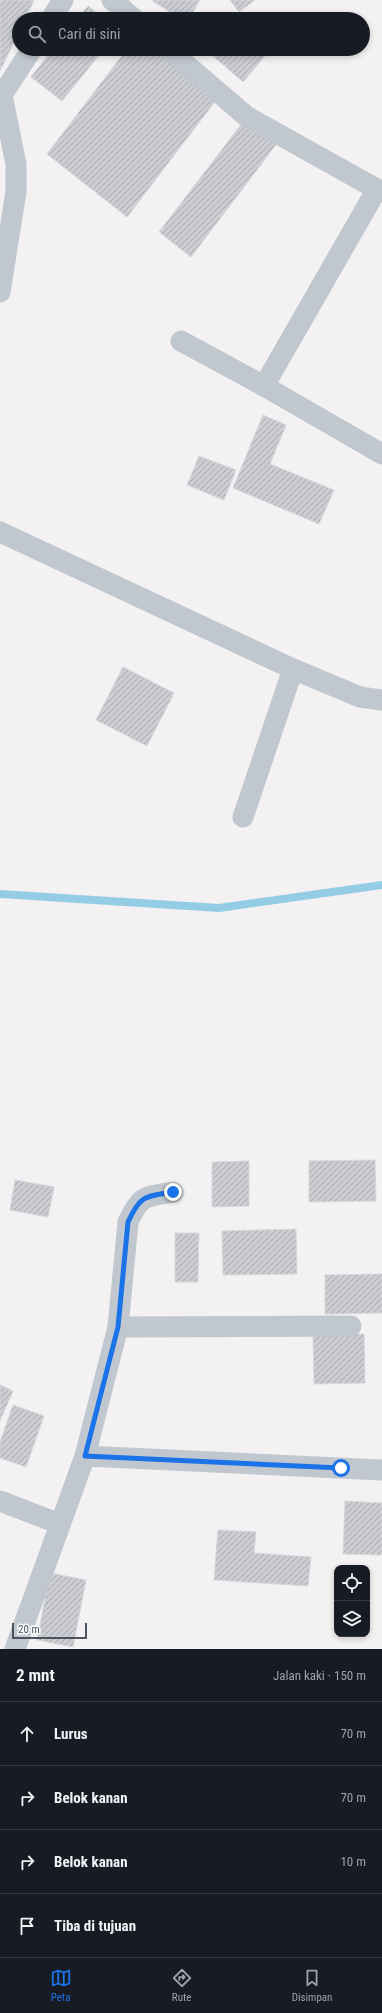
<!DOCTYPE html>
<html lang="id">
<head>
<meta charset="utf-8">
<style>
  :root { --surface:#171b24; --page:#242831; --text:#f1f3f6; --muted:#9ea1a6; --line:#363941; --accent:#1a73e8 }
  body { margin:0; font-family:"Roboto Condensed",sans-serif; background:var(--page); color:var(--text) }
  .controls { position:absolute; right:12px; bottom:12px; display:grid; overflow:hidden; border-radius:8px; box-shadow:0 2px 6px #0003 }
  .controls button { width:36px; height:36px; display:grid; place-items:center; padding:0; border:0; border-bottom:1px solid var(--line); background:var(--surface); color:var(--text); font:20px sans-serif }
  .scale { position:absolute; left:12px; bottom:10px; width:75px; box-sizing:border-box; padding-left:4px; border:2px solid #4a525d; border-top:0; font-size:11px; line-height:14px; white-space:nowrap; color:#4a525d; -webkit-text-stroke:3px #fff; paint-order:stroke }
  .stop { position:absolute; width:12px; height:12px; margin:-9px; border:3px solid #1a73e8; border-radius:50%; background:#fff }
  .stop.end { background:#1a73e8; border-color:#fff; box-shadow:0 1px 4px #0008 }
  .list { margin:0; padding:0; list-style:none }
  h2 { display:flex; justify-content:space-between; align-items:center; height:52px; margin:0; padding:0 16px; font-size:17px }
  h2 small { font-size:13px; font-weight:400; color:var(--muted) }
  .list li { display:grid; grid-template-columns:26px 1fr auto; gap:12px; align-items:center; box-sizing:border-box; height:64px; padding:0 16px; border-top:1px solid var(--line) }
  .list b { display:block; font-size:15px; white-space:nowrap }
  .list em { font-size:13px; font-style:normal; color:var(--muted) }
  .icon { flex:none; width:22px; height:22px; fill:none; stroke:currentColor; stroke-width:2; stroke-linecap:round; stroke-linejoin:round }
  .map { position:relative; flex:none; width:382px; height:1649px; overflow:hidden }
  .search { position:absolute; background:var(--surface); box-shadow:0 2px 6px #0003; left:12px; right:12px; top:12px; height:44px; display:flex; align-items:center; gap:10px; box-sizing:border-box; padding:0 14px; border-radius:22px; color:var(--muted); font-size:15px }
  .sheet { height:308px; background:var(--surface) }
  nav { display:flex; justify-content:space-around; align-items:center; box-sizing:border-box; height:56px; border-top:1px solid var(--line); background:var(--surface); font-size:11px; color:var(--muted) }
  nav a { display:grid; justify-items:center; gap:2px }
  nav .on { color:var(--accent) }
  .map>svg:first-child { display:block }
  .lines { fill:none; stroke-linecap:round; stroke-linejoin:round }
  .stream { stroke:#95cce5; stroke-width:8 }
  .building { fill:url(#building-hatch); stroke:#d6d7dc }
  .street { stroke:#c0c7ce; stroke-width:21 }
  .route { stroke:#1a73e8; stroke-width:5 }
</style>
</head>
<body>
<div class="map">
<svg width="382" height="1649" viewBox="0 0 382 1649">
  <defs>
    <pattern id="building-hatch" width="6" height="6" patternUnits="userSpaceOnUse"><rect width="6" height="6" fill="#cbcdd3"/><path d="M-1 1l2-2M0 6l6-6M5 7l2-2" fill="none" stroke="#a7a9ae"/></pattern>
  </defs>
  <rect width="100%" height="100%" fill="#f3f1f1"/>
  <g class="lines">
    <path class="stream" d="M0 894 219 908 382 885"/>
  </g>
  <g class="building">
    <path d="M0 0H34L25 19H19V32L0 71Z"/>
    <path d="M151 0H200L189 19H181Z"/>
    <path d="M230 0H255L239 12Z"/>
    <path d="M88 6 105 19H77Z"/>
    <path d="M234 13 242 19H229Z"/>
    <path d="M53 49H104L62 101 31 77Z"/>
    <path d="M127 49H161L220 95 127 217 47 154Z"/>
    <path d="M205 49H271L243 82Z"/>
    <path d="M246 118 278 142 191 257 159 232Z"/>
    <path d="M263 415 286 425 270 464 334 490 319 524 233 488Z"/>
    <path d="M199 456 236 470 224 500 187 485Z"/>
    <path d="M123 667 174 693 147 746 96 720Z"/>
    <path d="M375 1160 376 1201 309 1202V1161Z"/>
    <path d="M249 1161V1206L212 1207V1162Z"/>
    <path d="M15 1180 54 1187 48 1217 10 1210Z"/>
    <path d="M296 1229 297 1274 223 1275 222 1231Z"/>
    <path d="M175 1233H199L198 1282H175Z"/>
    <path d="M382 1274V1313L325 1314V1275Z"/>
    <path d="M364 1334 365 1383 314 1384 313 1335Z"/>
    <path d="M0 1385 13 1391 0 1421Z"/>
    <path d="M13 1405 44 1416 26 1467 0 1458V1442Z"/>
    <path d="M345 1501 382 1503V1555L343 1554Z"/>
    <path d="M218 1530 256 1532 254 1553 311 1557 308 1586 214 1580Z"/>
    <path d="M50 1573 86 1580 73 1647 37 1640Z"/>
  </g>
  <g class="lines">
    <g class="street">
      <path d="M112 0 134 19"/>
      <path d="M51 19 63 0"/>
      <path d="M168 49 246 116 382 192"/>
      <path d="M0 98 32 49"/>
      <path d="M0 292 16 192V164L2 95"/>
      <path d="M181 341 264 386 382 454"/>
      <path d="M264 386 377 189"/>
      <path d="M0 532 293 669 360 697 382 700"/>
      <path d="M243 817 293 669"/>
      <path d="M118 1327 351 1326"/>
      <path d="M85 1456 382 1470"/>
      <path d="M0 1501 60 1524"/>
      <path d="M15 1649 85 1456 118 1327 128 1222C141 1194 145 1197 173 1192"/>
    </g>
  </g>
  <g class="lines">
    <path class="route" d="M173 1192C145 1197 141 1194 128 1222L118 1327 85 1456 341 1468"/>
  </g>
</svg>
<div class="controls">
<button><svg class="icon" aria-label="locate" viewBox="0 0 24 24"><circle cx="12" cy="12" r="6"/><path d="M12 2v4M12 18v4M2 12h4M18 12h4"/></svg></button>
<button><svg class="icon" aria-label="layers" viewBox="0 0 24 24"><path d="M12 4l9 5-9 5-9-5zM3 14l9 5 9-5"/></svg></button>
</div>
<div class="scale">20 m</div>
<div class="stop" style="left:341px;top:1468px"></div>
<div class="stop end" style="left:173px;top:1192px"></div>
<div class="search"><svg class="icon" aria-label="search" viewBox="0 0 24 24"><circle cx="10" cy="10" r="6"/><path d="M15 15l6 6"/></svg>Cari di sini</div>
</div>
<section class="sheet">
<h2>2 mnt<small>Jalan kaki · 150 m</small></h2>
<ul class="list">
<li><svg class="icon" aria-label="ahead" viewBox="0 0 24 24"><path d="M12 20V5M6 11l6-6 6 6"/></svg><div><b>Lurus</b></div><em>70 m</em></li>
<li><svg class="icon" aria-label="right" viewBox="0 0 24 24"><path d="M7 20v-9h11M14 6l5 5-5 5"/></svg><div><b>Belok kanan</b></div><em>70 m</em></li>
<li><svg class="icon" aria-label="right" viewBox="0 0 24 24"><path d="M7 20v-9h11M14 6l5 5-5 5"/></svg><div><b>Belok kanan</b></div><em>10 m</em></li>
<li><svg class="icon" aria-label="arrive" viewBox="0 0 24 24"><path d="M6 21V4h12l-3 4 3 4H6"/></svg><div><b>Tiba di tujuan</b></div></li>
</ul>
</section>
<nav>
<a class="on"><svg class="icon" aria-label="map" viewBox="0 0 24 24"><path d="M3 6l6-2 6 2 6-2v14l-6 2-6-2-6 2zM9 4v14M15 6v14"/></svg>Peta</a>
<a><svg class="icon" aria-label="directions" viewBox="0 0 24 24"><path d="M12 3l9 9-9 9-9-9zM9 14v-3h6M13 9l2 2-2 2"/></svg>Rute</a>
<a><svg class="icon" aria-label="saved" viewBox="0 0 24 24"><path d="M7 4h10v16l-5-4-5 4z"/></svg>Disimpan</a>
</nav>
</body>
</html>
